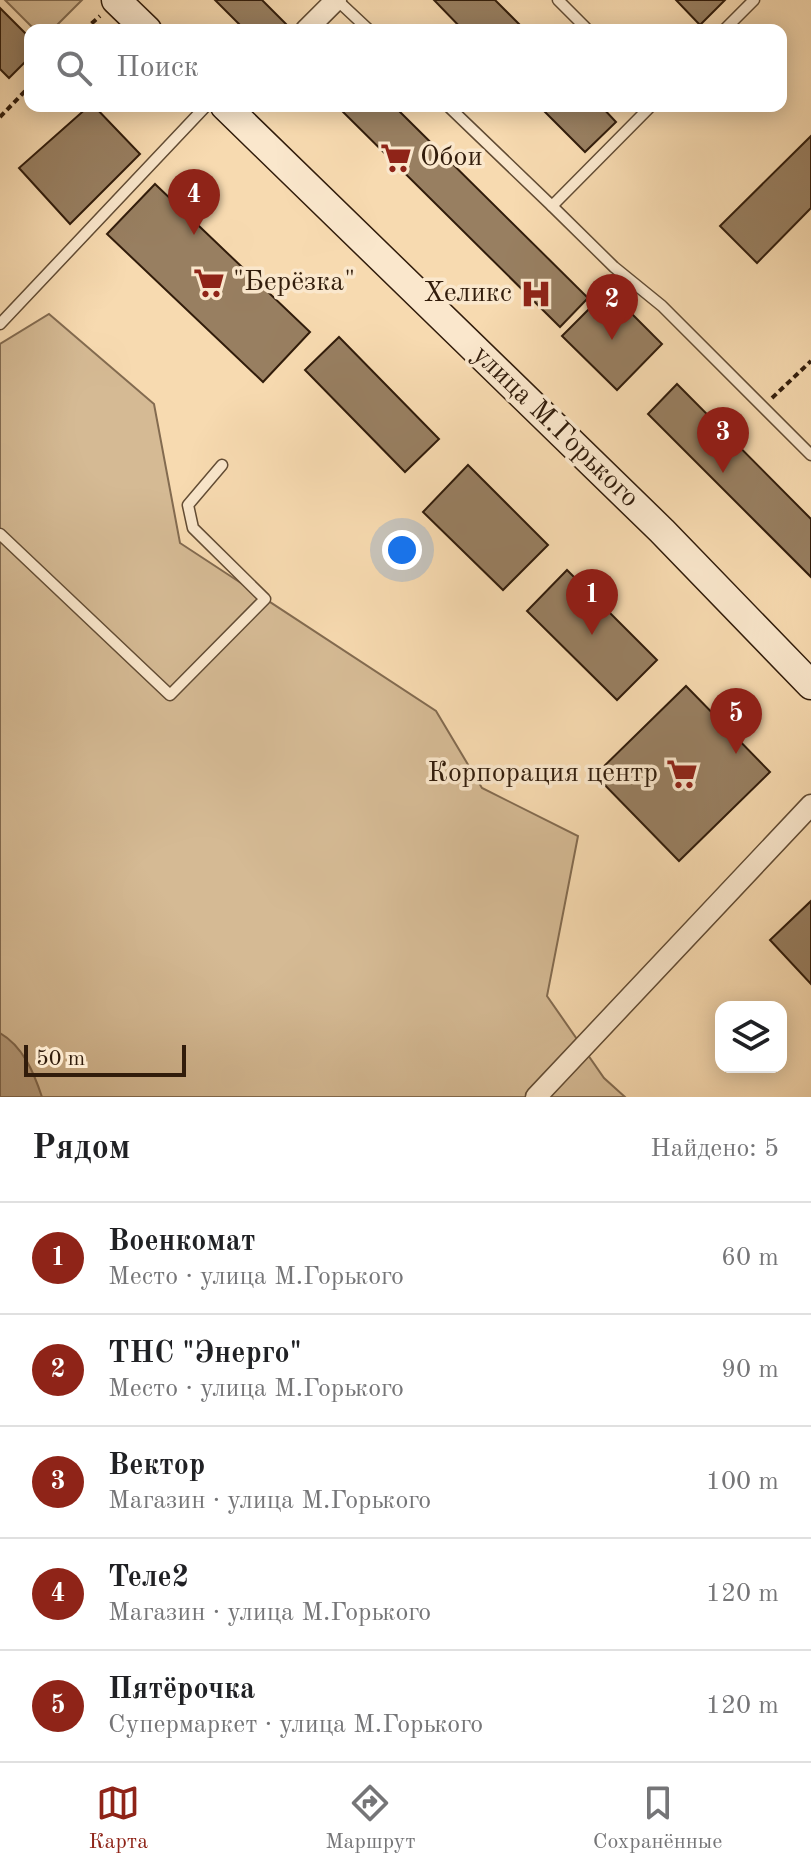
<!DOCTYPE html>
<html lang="ru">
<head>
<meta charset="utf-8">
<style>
  :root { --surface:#fff; --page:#f2f2f2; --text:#202124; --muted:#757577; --line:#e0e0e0; --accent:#8f2418 }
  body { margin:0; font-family:"Old Standard TT",serif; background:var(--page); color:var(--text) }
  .controls { position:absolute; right:24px; bottom:24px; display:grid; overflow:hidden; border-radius:16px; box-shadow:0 4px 20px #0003 }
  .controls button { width:72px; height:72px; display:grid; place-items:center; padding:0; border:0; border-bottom:2px solid var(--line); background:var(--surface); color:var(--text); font:40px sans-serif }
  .scale { position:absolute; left:24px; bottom:20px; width:162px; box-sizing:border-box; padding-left:8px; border:4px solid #311c0b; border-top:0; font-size:22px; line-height:28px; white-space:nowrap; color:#311c0b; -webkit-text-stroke:6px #fae7cc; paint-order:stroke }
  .you { position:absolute; left:402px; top:550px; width:28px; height:28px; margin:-20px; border:6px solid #fff; border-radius:50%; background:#1a73e8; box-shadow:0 0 0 12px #1a73e833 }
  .badge { display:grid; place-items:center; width:52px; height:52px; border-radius:50%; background:var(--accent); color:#fff; font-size:26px; font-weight:700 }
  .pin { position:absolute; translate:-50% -66px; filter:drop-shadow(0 2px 4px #0008) }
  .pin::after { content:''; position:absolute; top:42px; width:28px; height:24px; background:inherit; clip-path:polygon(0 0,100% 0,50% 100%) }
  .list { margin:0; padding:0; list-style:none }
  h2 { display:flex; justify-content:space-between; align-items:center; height:104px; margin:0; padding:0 32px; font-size:34px }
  h2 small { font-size:26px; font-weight:400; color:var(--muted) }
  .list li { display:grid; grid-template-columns:52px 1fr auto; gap:24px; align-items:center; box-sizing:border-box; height:112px; padding:0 32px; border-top:2px solid var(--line) }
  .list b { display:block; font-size:30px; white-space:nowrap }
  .list p { margin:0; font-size:26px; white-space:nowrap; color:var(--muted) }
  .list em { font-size:26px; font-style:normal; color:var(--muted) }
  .icon { flex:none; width:44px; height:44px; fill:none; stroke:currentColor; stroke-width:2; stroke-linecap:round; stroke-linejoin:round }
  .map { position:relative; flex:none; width:811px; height:1097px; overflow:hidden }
  .search { position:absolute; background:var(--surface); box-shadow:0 4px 20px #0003; left:24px; right:24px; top:24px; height:88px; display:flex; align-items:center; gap:20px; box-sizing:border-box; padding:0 28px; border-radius:16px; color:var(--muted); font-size:30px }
  .sheet { height:664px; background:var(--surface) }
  nav { display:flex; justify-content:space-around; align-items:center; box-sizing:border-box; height:112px; border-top:2px solid var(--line); background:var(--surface); font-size:22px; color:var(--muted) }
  nav a { display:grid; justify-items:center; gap:4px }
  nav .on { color:var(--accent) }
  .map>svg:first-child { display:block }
  .green { fill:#d5ba94; stroke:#836b50; stroke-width:2 }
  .water { fill:#b49978; stroke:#80674c; stroke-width:2 }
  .building { fill:#987f61; stroke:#311c0b; stroke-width:2 }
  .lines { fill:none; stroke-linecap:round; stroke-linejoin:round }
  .lane-casing { stroke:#624c34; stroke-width:13 }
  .street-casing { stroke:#624c34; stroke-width:23 }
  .secondary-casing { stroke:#311c0b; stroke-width:31 }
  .path { stroke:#311c0b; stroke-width:4; stroke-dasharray:6 4; stroke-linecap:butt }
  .lane { stroke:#fae7cc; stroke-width:10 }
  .street { stroke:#fae7cc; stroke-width:20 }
  .secondary { stroke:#fae7cc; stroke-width:28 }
  .labels { text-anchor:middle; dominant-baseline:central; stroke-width:7; stroke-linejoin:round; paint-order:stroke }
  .poi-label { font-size:28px; fill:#311c0b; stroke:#fae7cc; text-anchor:start }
  .street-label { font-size:28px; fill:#311c0b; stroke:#fae7cc }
</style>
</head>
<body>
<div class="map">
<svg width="811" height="1097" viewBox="0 0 811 1097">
  <rect width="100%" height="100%" fill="#f7dab0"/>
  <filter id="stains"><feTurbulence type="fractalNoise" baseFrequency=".0025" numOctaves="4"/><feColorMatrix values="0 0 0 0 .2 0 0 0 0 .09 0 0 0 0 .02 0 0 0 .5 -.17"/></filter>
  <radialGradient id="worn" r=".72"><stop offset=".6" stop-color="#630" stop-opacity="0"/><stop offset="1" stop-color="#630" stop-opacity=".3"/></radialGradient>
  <g class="green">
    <path d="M5 0H82L52 30H35Z"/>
    <path d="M49 314 154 404 180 543 436 711 482 788 578 836 547 996 604 1078 625 1097H0V344Z"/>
  </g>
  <path class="water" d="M0 1033C23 1046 34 1073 42 1097H0Z"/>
  <g class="building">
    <path d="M215 0H262L286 24 280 30H262L258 26 254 30H245Z"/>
    <path d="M434 0H495L525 30H463Z"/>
    <path d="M676 0H725L700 25Z"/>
    <path d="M0 8 30 38V57L9 78 0 69Z"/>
    <path d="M89 106H94L140 154 70 224 19 168Z"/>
    <path d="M394 106 588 298 560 327 338 107Z"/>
    <path d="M539 106H601L616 122 585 152Z"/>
    <path d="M811 136V208L757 263 720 226Z"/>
    <path d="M155 184 310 332 263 382 107 234Z"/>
    <path d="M608 290 662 344 617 390 562 336Z"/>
    <path d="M339 337 439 439 405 472 305 370Z"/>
    <path d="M677 384 811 519V577L648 414Z"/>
    <path d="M468 465 548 545 503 590 423 512Z"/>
    <path d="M567 570 657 660 617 700 527 611Z"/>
    <path d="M686 686 770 772 679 861 595 775Z"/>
    <path d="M811 901V984L770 940Z"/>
  </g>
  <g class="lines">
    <defs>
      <g id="lane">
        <path d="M337 0 369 30"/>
        <path d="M558 0 588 30"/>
        <path d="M724 30 754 0"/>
        <path d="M448 106 552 206 651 106"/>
        <path d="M552 206 614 267 662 306 811 455"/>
        <path d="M0 324 206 106"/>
        <path d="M0 534 170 695 265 599 193 528 188 505 222 465"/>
      </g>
      <g id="street">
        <path d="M306 30 336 0"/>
        <path d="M536 1097 811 805"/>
      </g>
      <g id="secondary">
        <path d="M116 0 147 30"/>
        <path d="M225 106 662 531 811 685"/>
      </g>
    </defs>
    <use href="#lane" class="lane-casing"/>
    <use href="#street" class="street-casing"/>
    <use href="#secondary" class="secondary-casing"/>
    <g class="path">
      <path d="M84 30 100 16"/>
      <path d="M0 117 30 86"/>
      <path d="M772 398 811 361"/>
    </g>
    <use href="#lane" class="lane"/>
    <use href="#street" class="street"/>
    <use href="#secondary" class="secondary"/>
  </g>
  <defs>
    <symbol id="supermarket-bare" viewBox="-9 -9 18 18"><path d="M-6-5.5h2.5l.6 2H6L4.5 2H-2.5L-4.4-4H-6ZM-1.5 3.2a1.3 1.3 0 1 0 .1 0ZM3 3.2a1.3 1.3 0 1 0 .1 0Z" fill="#8f2418" stroke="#fae7cc" stroke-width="2.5" paint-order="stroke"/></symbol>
    <symbol id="hospital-bare" viewBox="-9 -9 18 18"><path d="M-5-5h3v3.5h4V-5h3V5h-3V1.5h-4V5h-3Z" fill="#8f2418" stroke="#fae7cc" stroke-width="2.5" paint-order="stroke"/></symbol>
  </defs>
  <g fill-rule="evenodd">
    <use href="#supermarket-bare" x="374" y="136" width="44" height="44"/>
    <use href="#supermarket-bare" x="187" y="261" width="44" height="44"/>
    <use href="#hospital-bare" x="514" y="272" width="44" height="44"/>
    <use href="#supermarket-bare" x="660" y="752" width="44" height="44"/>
  </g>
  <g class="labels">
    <g class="poi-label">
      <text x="420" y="158">Обои</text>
      <text x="233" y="283">"Берёзка"</text>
      <text x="512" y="294" text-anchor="end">Хеликс</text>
      <text x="658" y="774" text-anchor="end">Корпорация центр</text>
    </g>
    <g class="street-label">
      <text transform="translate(555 427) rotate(44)">улица М.Горького</text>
    </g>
  </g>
  <rect width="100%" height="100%" filter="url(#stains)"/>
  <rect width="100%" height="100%" fill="url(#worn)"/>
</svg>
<div class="controls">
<button><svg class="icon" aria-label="layers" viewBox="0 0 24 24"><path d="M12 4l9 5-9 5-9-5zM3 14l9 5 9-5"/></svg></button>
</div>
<div class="scale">50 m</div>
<div class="you"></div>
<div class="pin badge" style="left:592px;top:635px">1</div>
<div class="pin badge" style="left:612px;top:340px">2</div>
<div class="pin badge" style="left:723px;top:473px">3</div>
<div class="pin badge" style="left:194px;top:235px">4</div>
<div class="pin badge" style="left:736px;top:754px">5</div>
<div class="search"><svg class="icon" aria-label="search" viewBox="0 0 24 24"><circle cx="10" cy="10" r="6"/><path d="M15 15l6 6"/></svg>Поиск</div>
</div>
<section class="sheet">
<h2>Рядом<small>Найдено: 5</small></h2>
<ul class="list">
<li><span class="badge">1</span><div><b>Военкомат</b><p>Место · улица М.Горького</p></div><em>60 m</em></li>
<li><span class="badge">2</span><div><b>ТНС &quot;Энерго&quot;</b><p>Место · улица М.Горького</p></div><em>90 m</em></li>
<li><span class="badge">3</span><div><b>Вектор</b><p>Магазин · улица М.Горького</p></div><em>100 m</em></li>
<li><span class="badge">4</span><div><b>Теле2</b><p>Магазин · улица М.Горького</p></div><em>120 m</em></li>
<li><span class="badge">5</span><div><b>Пятёрочка</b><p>Супермаркет · улица М.Горького</p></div><em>120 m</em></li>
</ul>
</section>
<nav>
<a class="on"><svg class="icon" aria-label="map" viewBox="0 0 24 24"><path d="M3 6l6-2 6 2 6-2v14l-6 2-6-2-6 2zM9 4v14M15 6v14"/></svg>Карта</a>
<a><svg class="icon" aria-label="directions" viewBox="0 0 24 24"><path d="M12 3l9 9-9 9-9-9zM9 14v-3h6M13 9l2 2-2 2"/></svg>Маршрут</a>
<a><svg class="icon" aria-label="saved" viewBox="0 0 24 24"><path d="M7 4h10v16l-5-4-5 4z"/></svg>Сохранённые</a>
</nav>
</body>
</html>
